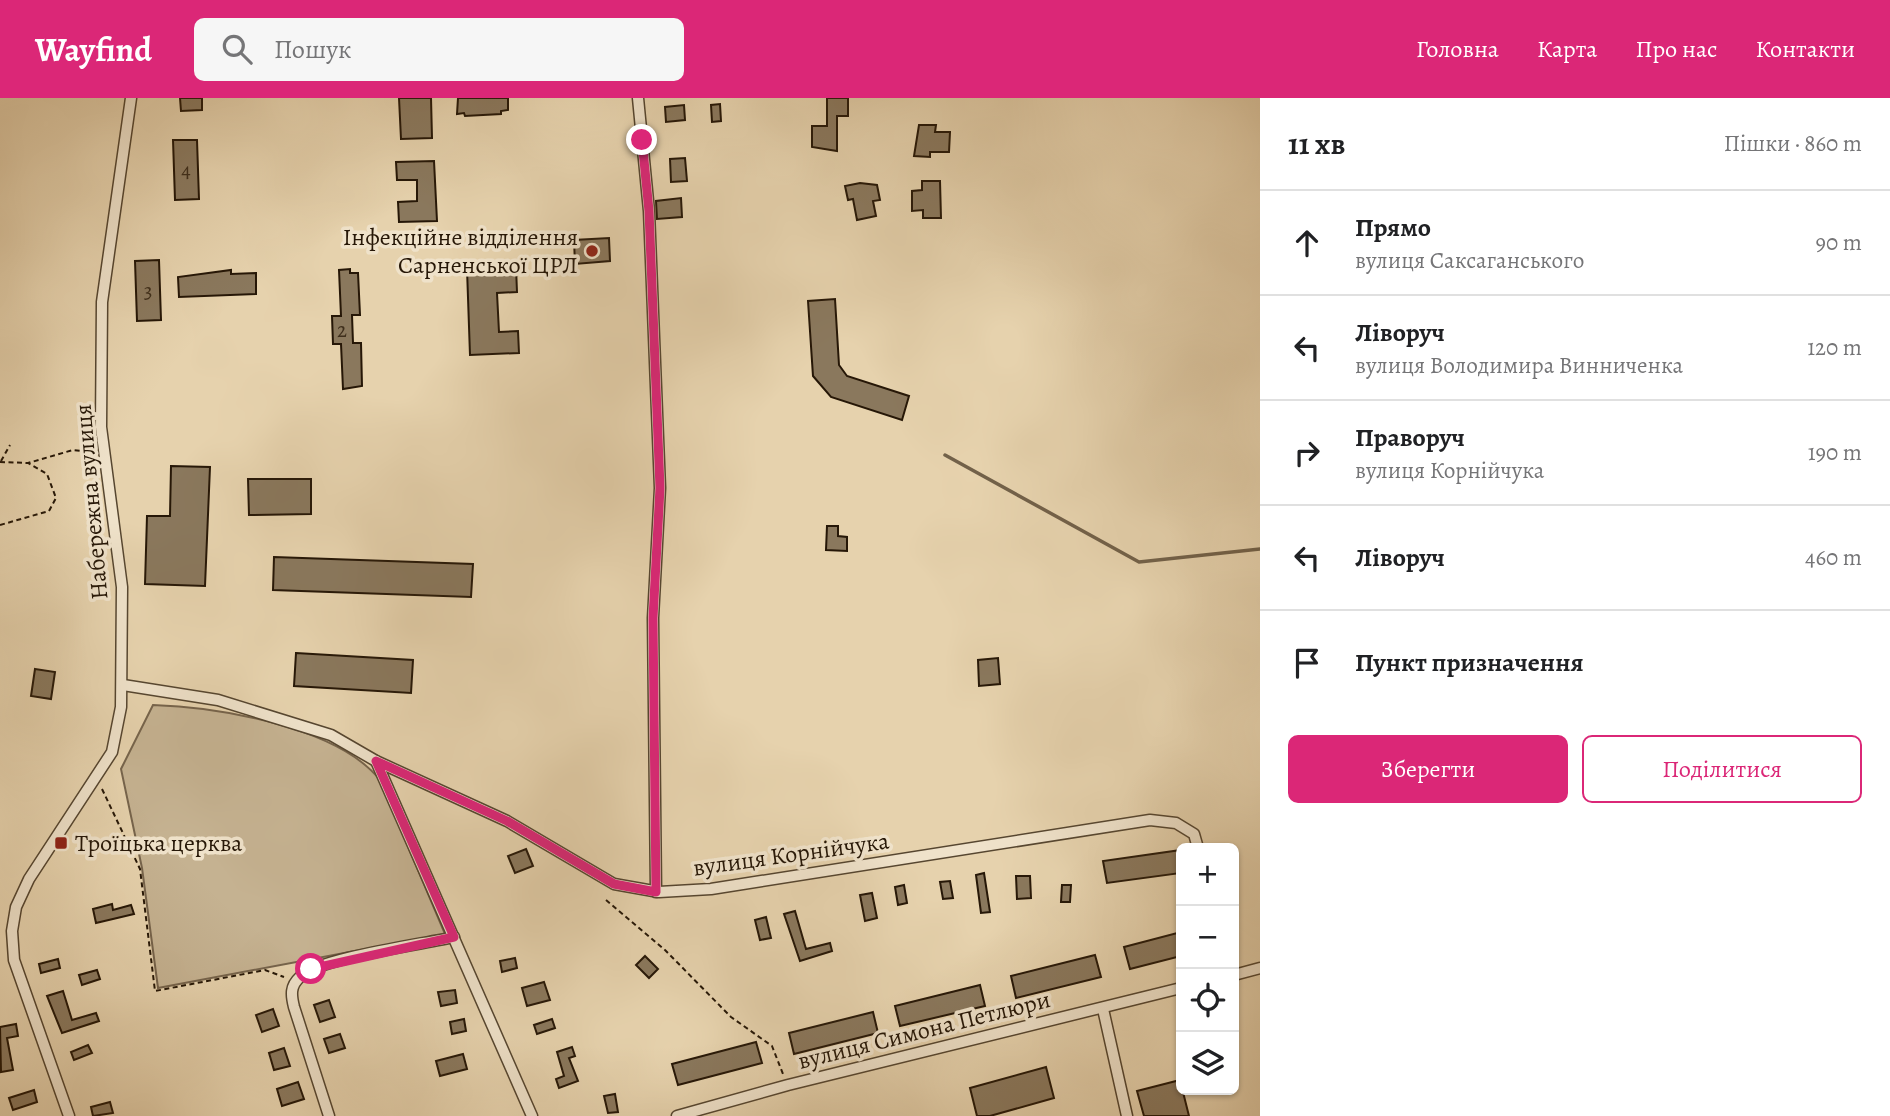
<!DOCTYPE html>
<html lang="uk">
<head>
<meta charset="utf-8">
<style>
  :root { --surface:#fff; --page:#f6f6f6; --text:#202124; --muted:#757577; --line:#e0e0e0; --accent:#db2777 }
  body { margin:0; font-family:Alegreya,serif; background:var(--page); color:var(--text) }
  .controls { position:absolute; right:21px; bottom:21px; display:grid; overflow:hidden; border-radius:10px; box-shadow:0 2px 5px #0004 }
  .controls button { width:63px; height:63px; display:grid; place-items:center; padding:0; border:0; border-bottom:2px solid var(--line); background:var(--surface); color:var(--text); font:35px sans-serif }
  .stop { position:absolute; width:21px; height:21px; margin:-16px; border:5px solid #db2777; border-radius:50%; background:#fff }
  .stop.end { background:#db2777; border-color:#fff; box-shadow:0 2px 7px #0008 }
  .list { margin:0; padding:0; list-style:none }
  h2 { display:flex; justify-content:space-between; align-items:center; height:91px; margin:0; padding:0 28px; font-size:30px }
  h2 small { font-size:23px; font-weight:400; color:var(--muted) }
  .list li { display:grid; grid-template-columns:46px 1fr auto; gap:21px; align-items:center; box-sizing:border-box; height:105px; padding:0 28px; border-top:2px solid var(--line) }
  .list b { display:block; font-size:26px; white-space:nowrap }
  .list p { margin:0; font-size:23px; white-space:nowrap; color:var(--muted) }
  .list em { font-size:23px; font-style:normal; color:var(--muted) }
  .actions { display:flex; gap:14px; padding:21px 28px }
  .actions a { flex:1; padding:16px 0; border:2px solid var(--accent); border-radius:10px; text-align:center; font-size:24px; color:var(--accent) }
  .actions .main { background:var(--accent); color:#fff }
  .icon { flex:none; width:38px; height:38px; fill:none; stroke:currentColor; stroke-width:2; stroke-linecap:round; stroke-linejoin:round }
  .map { position:relative; flex:none; width:1260px; height:1018px; overflow:hidden }
  header { display:flex; align-items:center; gap:42px; box-sizing:border-box; height:98px; padding:0 35px; background:var(--accent); color:#fff }
  header strong { font-size:33px }
  nav { display:flex; gap:38px; margin-inline-start:auto; font-size:24px }
  .search { width:490px; height:63px; background:var(--page); display:flex; align-items:center; gap:18px; box-sizing:border-box; padding:0 24px; border-radius:10px; color:var(--muted); font-size:26px }
  main { display:flex }
  aside { flex:1; background:var(--surface) }
  .map>svg:first-child { display:block }
  .green { fill:#c5b291; stroke:#76644c; stroke-width:2 }
  .lines { fill:none; stroke-linecap:round; stroke-linejoin:round }
  .stream { stroke:#726149; stroke-width:3.5 }
  .building { fill:#8a785d; stroke:#261707; stroke-width:2 }
  .minor-casing { stroke:#564630; stroke-width:13 }
  .path { stroke:#261707; stroke-width:2; stroke-dasharray:5 3.5; stroke-linecap:butt }
  .minor { stroke:#efe2ca; stroke-width:10 }
  .route { stroke:#db2777; stroke-width:9 }
  .poi-dot { fill:#8f2418; stroke:#efe2ca; stroke-width:2.5 }
  .labels { text-anchor:middle; dominant-baseline:central; stroke-width:7; stroke-linejoin:round; paint-order:stroke }
  .number-label { font-size:21px; fill:#3f2f1c }
  .poi-label { font-size:24px; fill:#261707; stroke:#efe2ca; text-anchor:end }
  .street-label { font-size:24px; fill:#261707; stroke:#efe2ca }
</style>
</head>
<body>
<header>
<strong>Wayfind</strong>
<div class="search"><svg class="icon" aria-label="search" viewBox="0 0 24 24"><circle cx="10" cy="10" r="6"/><path d="M15 15l6 6"/></svg>Пошук</div>
<nav><a>Головна</a><a>Карта</a><a>Про нас</a><a>Контакти</a></nav>
</header>
<main>
<div class="map">
<svg width="1260" height="1018" viewBox="0 0 1260 1018">
  <rect width="100%" height="100%" fill="#e6d2ad"/>
  <filter id="stains"><feTurbulence type="fractalNoise" baseFrequency=".00286" numOctaves="4"/><feColorMatrix values="0 0 0 0 .2 0 0 0 0 .09 0 0 0 0 .02 0 0 0 .5 -.17"/></filter>
  <radialGradient id="worn" r=".72"><stop offset=".6" stop-color="#630" stop-opacity="0"/><stop offset="1" stop-color="#630" stop-opacity=".3"/></radialGradient>
  <path class="green" d="M153 607C218 609 338 629 380 682L445 836 158 890 142 770 121 671Z"/>
  <g class="lines">
    <path class="stream" d="M945 357 1139 464 1260 451"/>
  </g>
  <g class="building">
    <path d="M180 0H202V12L181 13Z"/>
    <path d="M399 0H431L432 40 401 41Z"/>
    <path d="M458 0H508V12L501 13V16L465 18 464 15 457 16Z"/>
    <path d="M827 0H848V18H837V53L812 49V28H827Z"/>
    <path d="M720 6 721 23 712 24 711 7Z"/>
    <path d="M684 7 685 22 666 24 665 9Z"/>
    <path d="M919 27H936L935 34H950L949 54H930V59L914 58Z"/>
    <path d="M173 42H197L199 101 175 102Z"/>
    <path d="M685 60 687 83 671 84 670 61Z"/>
    <path d="M434 63 437 123 399 124 398 104 417 103V82H397L396 64Z"/>
    <path d="M922 83H940L941 120H923V112L912 113V93L922 92Z"/>
    <path d="M860 85 877 87 880 102 873 103 876 118 857 122 853 101 848 102 845 88Z"/>
    <path d="M681 100 682 119 657 121 656 103Z"/>
    <path d="M609 140 610 163 575 166 574 142Z"/>
    <path d="M159 162 161 222 137 223 135 163Z"/>
    <path d="M516 169 517 194 497 195 499 234 518 233 519 255 470 257 467 171Z"/>
    <path d="M350 171V175H358L360 217H352L353 245H361L362 288 343 291 341 246H333L332 218H341L339 172Z"/>
    <path d="M231 172V176L256 175V196L179 199 178 179Z"/>
    <path d="M835 201 839 267 847 278 909 298 902 322 831 299 813 278 808 203Z"/>
    <path d="M171 368 210 369 205 488 145 486 147 418H170Z"/>
    <path d="M248 381H311V416L249 417Z"/>
    <path d="M827 428H838V438L847 439V453L826 452Z"/>
    <path d="M274 459 473 466 471 499 273 492Z"/>
    <path d="M296 555 413 562 411 595 294 588Z"/>
    <path d="M998 560 1000 586 979 588 978 562Z"/>
    <path d="M35 571 55 574 51 601 31 598Z"/>
    <path d="M526 751 533 768 515 775 508 758Z"/>
    <path d="M1181 752V775L1107 785 1103 763Z"/>
    <path d="M984 775 990 814 981 815 976 777Z"/>
    <path d="M1016 778H1030L1031 800 1017 801Z"/>
    <path d="M950 783 953 800 943 801 940 784Z"/>
    <path d="M904 787 907 805 898 807 895 789Z"/>
    <path d="M1062 787H1071L1070 804H1061Z"/>
    <path d="M872 795 877 820 865 823 860 797Z"/>
    <path d="M112 806 113 812 131 807 134 816 96 825 93 811Z"/>
    <path d="M795 813 806 851 830 845 832 853 800 863 784 816Z"/>
    <path d="M766 819 771 840 760 842 755 822Z"/>
    <path d="M1181 834V858L1130 871 1124 849Z"/>
    <path d="M1095 857 1101 879 1016 900 1011 878Z"/>
    <path d="M645 858 658 871 649 880 636 867Z"/>
    <path d="M515 860 517 870 502 874 500 863Z"/>
    <path d="M58 861 60 870 41 875 39 866Z"/>
    <path d="M97 872 100 881 82 887 79 877Z"/>
    <path d="M544 884 550 902 527 908 522 890Z"/>
    <path d="M980 887 985 908 900 928 895 908Z"/>
    <path d="M455 892 457 905 441 908 438 894Z"/>
    <path d="M63 893 72 922 96 915 99 923 62 935 47 898Z"/>
    <path d="M329 902 335 919 320 924 314 907Z"/>
    <path d="M273 911 279 928 262 934 256 917Z"/>
    <path d="M873 914 878 935 794 956 789 935Z"/>
    <path d="M464 921 466 933 452 936 450 924Z"/>
    <path d="M552 921 555 930 537 936 534 927Z"/>
    <path d="M16 926 18 938 7 940 13 972 1 974 0 929Z"/>
    <path d="M340 936 345 950 329 955 324 941Z"/>
    <path d="M756 944 762 965 678 987 672 966Z"/>
    <path d="M88 947 92 955 74 962 71 954Z"/>
    <path d="M572 949 575 958 569 960 578 983 559 990 556 981 564 978 557 954Z"/>
    <path d="M284 950 290 968 274 972 269 955Z"/>
    <path d="M463 956 467 971 440 978 436 963Z"/>
    <path d="M1046 969 1054 1000 990 1018H977L970 990Z"/>
    <path d="M1180 982 1189 1018H1144L1137 993Z"/>
    <path d="M298 984 304 1001 282 1008 277 991Z"/>
    <path d="M34 992 37 1004 13 1012 9 1000Z"/>
    <path d="M615 996 618 1014 608 1015 604 998Z"/>
    <path d="M110 1004 113 1015 93 1018 91 1009Z"/>
  </g>
  <g class="lines">
    <defs>
      <g id="minor">
        <path d="M638 0 649 113 660 390 653 520 656 794"/>
        <path d="M123 587 218 602 331 637 376 663 507 723 614 786 659 794 711 791 1150 722 1176 725 1194 736 1198 750"/>
        <path d="M376 663 532 1018"/>
        <path d="M1234 877 1260 870"/>
        <path d="M1103 911 1127 1018"/>
        <path d="M69 1018 14 862 12 833 16 809 29 781 112 654 121 609 122 489 101 329 102 204 131 0"/>
        <path d="M329 1018 294 909C291 897 290 888 300 879 318 860 424 846 454 839"/>
        <path d="M677 1018 788 987 1181 890"/>
      </g>
    </defs>
    <use href="#minor" class="minor-casing"/>
    <g class="path">
      <path d="M1 363 10 347"/>
      <path d="M0 364 28 365 73 352 93 354"/>
      <path d="M0 427 49 413 56 400 47 376 28 365"/>
      <path d="M102 691 140 771 155 893 265 872 284 879"/>
      <path d="M606 802 665 852 731 919 772 948 783 976"/>
    </g>
    <use href="#minor" class="minor"/>
  </g>
  <g class="lines">
    <path class="route" d="M311 871 454 839 376 663 507 723 614 786 656 794 653 520 660 390 649 113 642 42"/>
  </g>
  <g class="poi-dot">
    <circle cx="592" cy="153" r="7"/>
    <rect x="54" y="738" width="14" height="14" rx="3.5"/>
  </g>
  <g class="labels">
    <g class="number-label">
      <text x="186" y="72">4</text>
      <text x="148" y="193">3</text>
      <text x="342" y="232">2</text>
    </g>
    <g class="poi-label">
      <text x="578" y="139">Інфекційне відділення<tspan x="578" dy="28">Сарненської ЦРЛ</tspan></text>
      <text x="75" y="745" text-anchor="start">Троїцька церква</text>
    </g>
    <g class="street-label">
      <text transform="translate(91 404) rotate(-95)">Набережна вулиця</text>
      <text transform="translate(791 756) rotate(-8)">вулиця Корнійчука</text>
      <text transform="translate(924 932) rotate(-14)">вулиця Симона Петлюри</text>
    </g>
  </g>
  <rect width="100%" height="100%" filter="url(#stains)"/>
  <rect width="100%" height="100%" fill="url(#worn)"/>
</svg>
<div class="controls">
<button>+</button>
<button>−</button>
<button><svg class="icon" aria-label="locate" viewBox="0 0 24 24"><circle cx="12" cy="12" r="6"/><path d="M12 2v4M12 18v4M2 12h4M18 12h4"/></svg></button>
<button><svg class="icon" aria-label="layers" viewBox="0 0 24 24"><path d="M12 4l9 5-9 5-9-5zM3 14l9 5 9-5"/></svg></button>
</div>
<div class="stop" style="left:311px;top:871px"></div>
<div class="stop end" style="left:642px;top:42px"></div>
</div>
<aside>
<h2>11 хв<small>Пішки · 860 m</small></h2>
<ul class="list">
<li><svg class="icon" aria-label="ahead" viewBox="0 0 24 24"><path d="M12 20V5M6 11l6-6 6 6"/></svg><div><b>Прямо</b><p>вулиця Саксаганського</p></div><em>90 m</em></li>
<li><svg class="icon" aria-label="left" viewBox="0 0 24 24"><path d="M17 20v-9H6M10 6l-5 5 5 5"/></svg><div><b>Ліворуч</b><p>вулиця Володимира Винниченка</p></div><em>120 m</em></li>
<li><svg class="icon" aria-label="right" viewBox="0 0 24 24"><path d="M7 20v-9h11M14 6l5 5-5 5"/></svg><div><b>Праворуч</b><p>вулиця Корнійчука</p></div><em>190 m</em></li>
<li><svg class="icon" aria-label="left" viewBox="0 0 24 24"><path d="M17 20v-9H6M10 6l-5 5 5 5"/></svg><div><b>Ліворуч</b></div><em>460 m</em></li>
<li><svg class="icon" aria-label="arrive" viewBox="0 0 24 24"><path d="M6 21V4h12l-3 4 3 4H6"/></svg><div><b>Пункт призначення</b></div></li>
</ul>
<div class="actions"><a class="main">Зберегти</a><a>Поділитися</a></div>
</aside>
</main>
</body>
</html>
